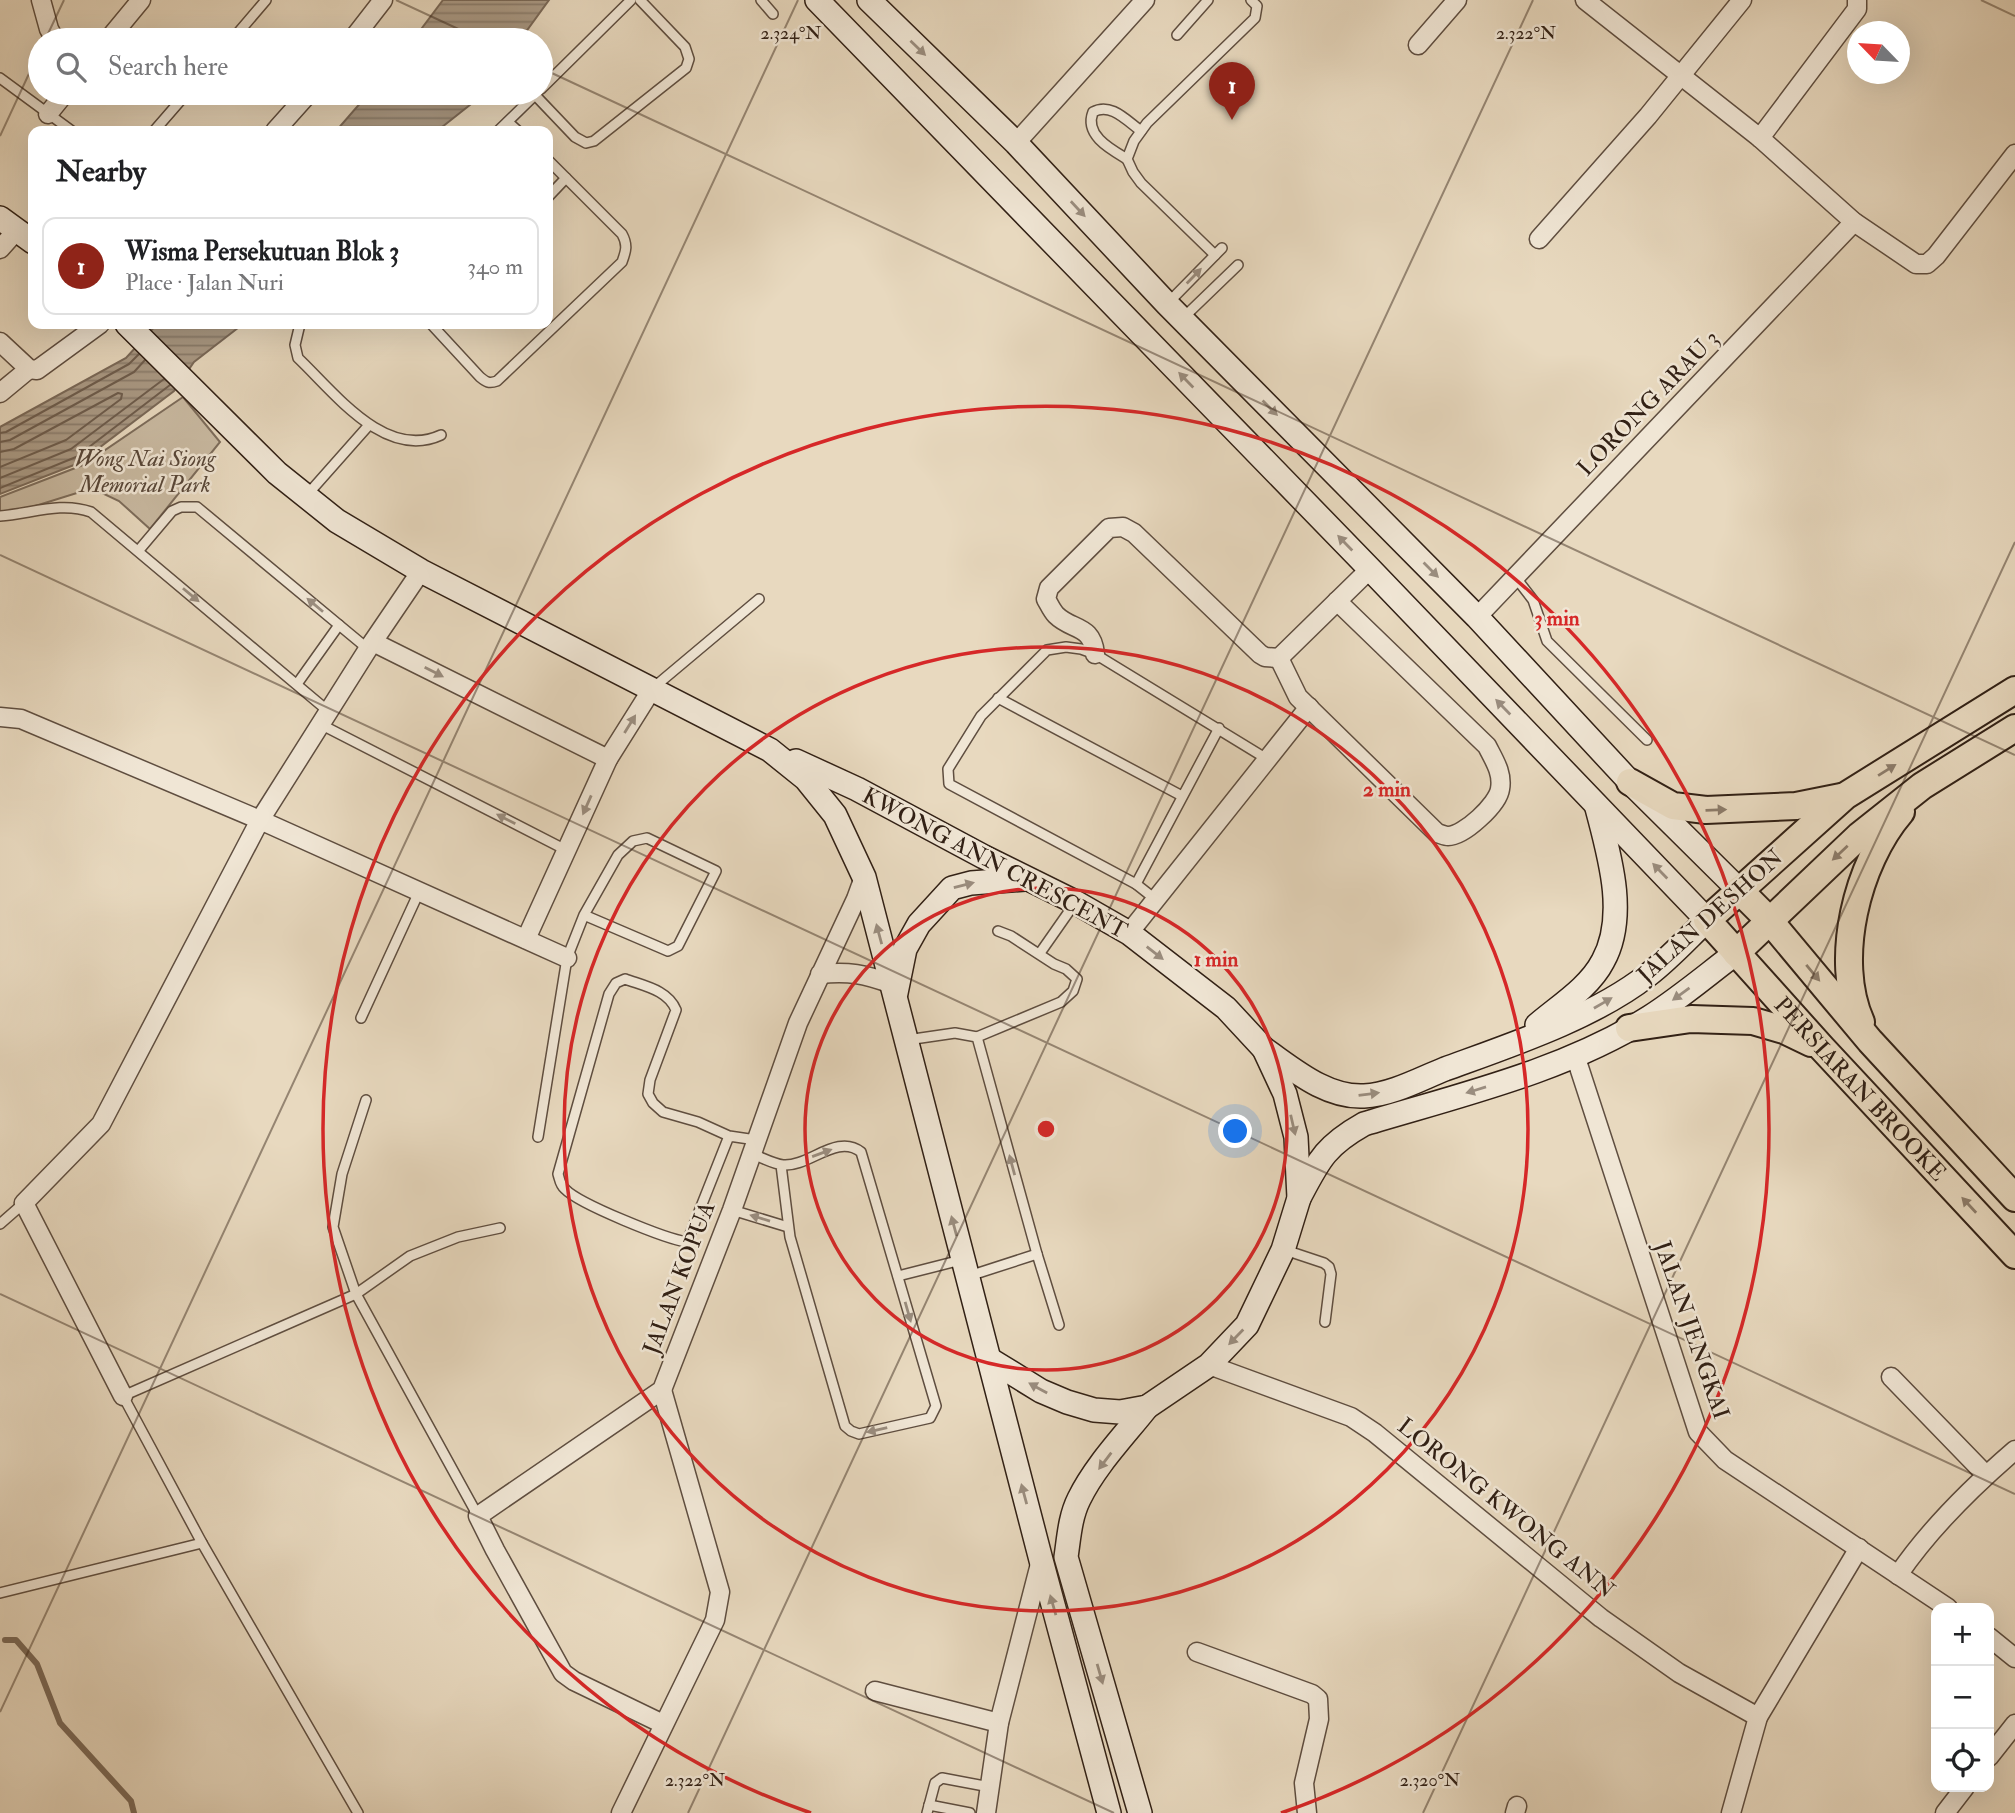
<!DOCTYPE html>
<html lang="en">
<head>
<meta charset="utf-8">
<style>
  :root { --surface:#fff; --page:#f2f2f2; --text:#202124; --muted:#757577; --line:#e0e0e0; --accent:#8f2418 }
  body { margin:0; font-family:"IM FELL Double Pica",serif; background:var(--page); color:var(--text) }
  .controls { position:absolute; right:21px; bottom:21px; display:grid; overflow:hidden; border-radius:14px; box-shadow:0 7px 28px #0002 }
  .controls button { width:63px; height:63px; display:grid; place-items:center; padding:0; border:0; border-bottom:2px solid var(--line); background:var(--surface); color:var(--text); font:35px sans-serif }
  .compass { position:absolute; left:1847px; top:21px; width:63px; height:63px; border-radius:50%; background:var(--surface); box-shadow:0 7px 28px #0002; rotate:295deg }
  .you { position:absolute; left:1236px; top:1132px; width:24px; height:24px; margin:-18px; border:5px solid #fff; border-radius:50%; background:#1a73e8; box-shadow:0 0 0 10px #1a73e833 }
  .badge { display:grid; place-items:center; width:46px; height:46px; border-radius:50%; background:var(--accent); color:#fff; font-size:23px; font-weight:700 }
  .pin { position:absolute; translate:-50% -58px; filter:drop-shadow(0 2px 4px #0008) }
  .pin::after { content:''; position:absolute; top:37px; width:24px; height:21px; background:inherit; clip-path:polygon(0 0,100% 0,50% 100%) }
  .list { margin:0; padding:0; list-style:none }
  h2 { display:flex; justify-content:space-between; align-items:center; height:91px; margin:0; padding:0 28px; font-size:30px }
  h2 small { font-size:23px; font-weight:400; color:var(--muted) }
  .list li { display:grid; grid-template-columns:46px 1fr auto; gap:21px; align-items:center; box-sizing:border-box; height:98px; margin:0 14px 14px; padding:0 14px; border:2px solid var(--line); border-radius:14px }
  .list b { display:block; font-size:26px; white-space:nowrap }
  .list p { margin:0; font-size:23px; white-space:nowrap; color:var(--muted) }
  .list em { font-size:23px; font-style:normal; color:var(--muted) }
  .icon { flex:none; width:38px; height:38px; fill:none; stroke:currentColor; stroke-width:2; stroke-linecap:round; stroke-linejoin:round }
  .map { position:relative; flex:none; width:2015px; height:1813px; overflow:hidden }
  .search { position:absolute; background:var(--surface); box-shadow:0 7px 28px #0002; left:28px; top:28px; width:525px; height:77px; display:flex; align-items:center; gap:18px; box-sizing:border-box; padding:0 24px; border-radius:38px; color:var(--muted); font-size:26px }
  .panel { position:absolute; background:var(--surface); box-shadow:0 7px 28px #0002; left:28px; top:126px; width:525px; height:203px; border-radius:14px }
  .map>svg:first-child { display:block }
  .green { fill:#c9baa2; stroke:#7d6d5c; stroke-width:2 }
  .water { fill:url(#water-rules); stroke:#7a6958; stroke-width:2 }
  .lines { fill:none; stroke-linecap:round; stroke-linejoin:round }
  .shore { stroke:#6e5d4d; stroke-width:2 }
  .stream { stroke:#7a6958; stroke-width:6 }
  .lane-casing { stroke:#5f4e40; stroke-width:12 }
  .street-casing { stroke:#5f4e40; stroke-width:21 }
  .secondary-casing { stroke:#312015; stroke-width:26 }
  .primary-casing { stroke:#312015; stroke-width:30 }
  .lane { stroke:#f0e6d5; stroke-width:9 }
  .street { stroke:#f0e6d5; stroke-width:18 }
  .secondary { stroke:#f0e6d5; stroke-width:23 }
  .primary { stroke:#e8d9bf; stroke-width:26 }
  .oneway { fill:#9a8d7f }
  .oneway2 { fill:#8c7c6a }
  .ticks { fill:none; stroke:#312015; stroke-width:2; stroke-opacity:0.45 }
  .ring { fill:none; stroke:#d62828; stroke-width:3.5 }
  .labels { text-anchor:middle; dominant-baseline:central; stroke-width:5; stroke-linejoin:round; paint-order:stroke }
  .street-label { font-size:23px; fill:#312015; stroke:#f0e6d5 }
  .park-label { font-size:23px; font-style:italic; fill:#574638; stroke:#f0e6d5 }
  .ticks-label { font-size:18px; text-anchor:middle; fill:#312015; stroke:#f0e6d5; stroke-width:5; stroke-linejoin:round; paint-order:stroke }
  .centre { fill:#d62828; stroke:#f0e6d5; stroke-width:3.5 }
  .ring-label { font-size:21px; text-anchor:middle; font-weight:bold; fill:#d62828; stroke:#f0e6d5; stroke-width:5; stroke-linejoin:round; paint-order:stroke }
</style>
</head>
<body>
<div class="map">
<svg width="2015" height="1813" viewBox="0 0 2015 1813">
  <defs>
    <pattern id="water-rules" width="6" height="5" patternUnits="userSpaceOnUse" patternTransform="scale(1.75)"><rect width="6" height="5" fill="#aa9a85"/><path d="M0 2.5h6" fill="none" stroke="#8b7d6c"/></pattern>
  </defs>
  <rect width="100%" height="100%" fill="#e8d9bf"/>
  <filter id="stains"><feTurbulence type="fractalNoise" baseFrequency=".00286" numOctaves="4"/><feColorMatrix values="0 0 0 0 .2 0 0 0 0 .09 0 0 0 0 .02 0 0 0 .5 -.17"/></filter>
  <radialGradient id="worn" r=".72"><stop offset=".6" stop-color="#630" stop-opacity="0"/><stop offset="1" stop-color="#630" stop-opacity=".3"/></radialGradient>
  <path class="green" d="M183 397 220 442 150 529 119 501 100 492H80L32 507 0 513V497L83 465Z"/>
  <g class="water">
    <path d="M443 0H549L520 40H413Z"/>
    <path d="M369 93H485L437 131H336Z"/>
    <path d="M157 324H243L194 362 174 391 79 463 0 494V427L126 358Z"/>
  </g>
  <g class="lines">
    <g class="shore">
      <path d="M0 433 6 432 129 364 139 354"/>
      <path d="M0 442 10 440 134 372 145 360"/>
      <path d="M0 452 14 449 118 393 122 394 121 399 66 440 0 467"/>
      <path d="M0 478 71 449 164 379"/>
      <path d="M0 488 76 457 170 385"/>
    </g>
    <path class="stream" d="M5 1640H16L37 1664 60 1723 131 1801 134 1813"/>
    <defs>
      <g id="lane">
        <path d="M761 0 773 14"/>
        <path d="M1177 35 1208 0"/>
        <path d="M232 40 266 0"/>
        <path d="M0 78 72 131"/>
        <path d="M541 89 631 0"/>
        <path d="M535 95 575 137 586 143 594 141 686 68 689 59 685 47 640 0"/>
        <path d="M508 122 518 131"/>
        <path d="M154 131 187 93"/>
        <path d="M498 131 537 93"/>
        <path d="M1127 159C1110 149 1084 135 1093 112 1111 102 1127 121 1141 131"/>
        <path d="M548 197 566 178"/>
        <path d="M1215 255 1141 183 1133 172 1127 159 1134 141 1147 123 1255 18 1257 6 1251 0"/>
        <path d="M1168 303 1222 248"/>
        <path d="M1182 319 1238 265"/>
        <path d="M300 324 295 345 298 358C334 392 385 461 441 435"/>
        <path d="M431 324 480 377C486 382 489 384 497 381L622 262C626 251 628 245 622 234L548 160"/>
        <path d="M307 495 369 425"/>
        <path d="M0 516C30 514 61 501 91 512L328 711"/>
        <path d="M139 550 172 511 181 507H197L368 649"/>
        <path d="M1516 578 1533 600 1547 641 1647 740"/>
        <path d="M297 684 339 625"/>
        <path d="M653 688 759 599"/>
        <path d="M998 698 1182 796"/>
        <path d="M320 724 566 850"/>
        <path d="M1136 884 1219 728"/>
        <path d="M1155 899 1136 884 949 784 948 769 981 716 1047 650 1066 647 1081 649 1095 654 1267 759"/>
        <path d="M1040 953 1075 903"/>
        <path d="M361 1018 419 892"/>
        <path d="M977 1037 1061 1002 1073 991 1077 979 1066 969 1054 964 1011 936 998 931"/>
        <path d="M907 1040 955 1033 977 1037 1037 1254 1059 1325"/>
        <path d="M366 1100 342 1174 333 1227 356 1294 478 1516"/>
        <path d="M729 1136 687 1242C666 1239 579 1204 565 1189 560 1185 560 1180 558 1174L609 994 616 983 625 979C644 986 668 990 676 1010L650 1080 648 1094 653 1103 663 1112 698 1122 729 1136 756 1140"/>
        <path d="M538 1137 567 958 584 915 618 855 633 841 647 838 716 871 678 946 668 951 584 915"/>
        <path d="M752 1154C761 1157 773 1164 783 1165 809 1167 837 1133 861 1152L936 1406 930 1418 859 1434 851 1431 845 1426 790 1237 781 1165"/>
        <path d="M732 1210 788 1227"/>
        <path d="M0 1224 24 1203"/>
        <path d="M1285 1250 1324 1263 1329 1267 1331 1274 1325 1322"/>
        <path d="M898 1276 961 1260"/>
        <path d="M969 1276 1037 1254"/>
        <path d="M0 1593 202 1543"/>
        <path d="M929 1805 970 1813"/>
        <path d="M358 1813 202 1543 123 1396 356 1294 410 1256 458 1237 500 1228"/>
        <path d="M927 1813 935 1783 942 1778 990 1787"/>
      </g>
      <g id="street">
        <path d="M41 0 49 29 55 40"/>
        <path d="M1585 0 1760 138 1854 222 1916 264H1927L1936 256 2015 154"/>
        <path d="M108 40 141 0"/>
        <path d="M352 40 383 0"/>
        <path d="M1418 45 1457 0"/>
        <path d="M48 114 65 93"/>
        <path d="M275 131 309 93"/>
        <path d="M1760 138 1857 9V0"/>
        <path d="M1016 143 1145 0"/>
        <path d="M1539 239 1648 116 1742 0"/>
        <path d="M0 249 17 230"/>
        <path d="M0 342 29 369 37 370 100 324"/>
        <path d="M0 393 29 369"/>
        <path d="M1477 617 1854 222"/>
        <path d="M373 642 608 759"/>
        <path d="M1095 654C1092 624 1072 631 1056 615 1052 611 1049 604 1046 599L1049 588 1109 528 1123 527 1134 533 1260 654 1265 657 1279 658"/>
        <path d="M1279 658 1298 697 1437 833C1441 834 1445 836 1448 836 1464 836 1498 804 1500 789 1503 773 1494 760 1487 746L1337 601"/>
        <path d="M1279 658 1370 569"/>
        <path d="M0 717 21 719 260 820 567 958"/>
        <path d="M1129 933 1309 707"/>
        <path d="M526 939 608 759 652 689"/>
        <path d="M820 974C849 971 864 974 892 984"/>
        <path d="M1575 1055 1698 1432 1725 1460 1948 1608"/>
        <path d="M1209 1365 1351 1417 1375 1433 1601 1618 1679 1673 1758 1717"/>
        <path d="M1891 1377 1986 1475"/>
        <path d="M123 1396 24 1203 101 1124 260 820 368 649 421 571"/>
        <path d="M1898 1575C1930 1528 1972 1487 2015 1450"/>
        <path d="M1989 1637 2015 1658"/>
        <path d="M1197 1652 1312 1694 1318 1699 1319 1719 1304 1783 1307 1813"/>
        <path d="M875 1691 999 1723"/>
        <path d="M663 1724 574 1681 563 1673 495 1550 478 1516 662 1390 732 1210 798 1023 856 899 864 877"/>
        <path d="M1989 1757 2015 1724"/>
        <path d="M621 1813 715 1620 720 1592 662 1390"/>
        <path d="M986 1813 999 1723 1041 1560"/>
        <path d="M1515 1813 1517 1806"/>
        <path d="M1731 1813 1758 1717 1859 1548"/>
        <path d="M1945 1813 1965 1787"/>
      </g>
      <g id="secondary">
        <path d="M817 0 1370 569 1707 920C1688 938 1669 959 1648 975 1593 1018 1511 1045 1445 1069 1420 1079 1391 1095 1364 1096 1326 1098 1293 1069 1264 1049"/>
        <path d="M869 0 1016 143 1167 304 1477 617 1630 782 1739 890"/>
        <path d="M0 218 33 242"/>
        <path d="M127 324 277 473 337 521 421 571 770 750 806 779 835 815 864 877 1041 1560 1109 1813"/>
        <path d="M796 761 857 789 984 857 1075 902 1129 933 1226 1008 1264 1049 1285 1094 1296 1137 1299 1198 1283 1250 1247 1325 1209 1365 1147 1407 1120 1412 1094 1410 1067 1402 1041 1391 989 1359"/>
        <path d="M896 993 905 949 919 924 952 888 971 883 1025 879"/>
        <path d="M1537 1025C1559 1006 1589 988 1603 961 1628 916 1609 854 1597 808"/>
        <path d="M1299 1198C1319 1160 1325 1146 1364 1124 1460 1095 1564 1071 1650 1017 1680 998 1708 974 1736 953"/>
        <path d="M1140 1813 1066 1557C1069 1537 1070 1517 1079 1499 1095 1466 1124 1436 1147 1407"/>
      </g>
      <g id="primary">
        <path id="s1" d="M2015 690 1845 796 1707 920 1822 1048 2015 1255"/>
        <path d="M1630 782 1673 806 1706 810 1796 806 1841 797"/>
        <path d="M1739 890 1769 920 1870 1041 2015 1198"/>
        <path d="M1736 953 1859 836 1922 786 2015 728"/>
        <path d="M1861 1022C1833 960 1857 863 1901 812"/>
        <path d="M1629 1028 1691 1019 1753 1021 1784 1030 1811 1043"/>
      </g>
    </defs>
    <use href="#lane" class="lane-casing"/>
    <use href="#street" class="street-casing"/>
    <use href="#secondary" class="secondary-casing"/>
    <use href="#primary" class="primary-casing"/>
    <use href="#lane" class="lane"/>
    <use href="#street" class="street"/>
    <use href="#secondary" class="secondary"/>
    <use href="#primary" class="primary"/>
  </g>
  <defs><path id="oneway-solid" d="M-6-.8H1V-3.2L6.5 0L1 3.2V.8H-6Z" transform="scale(1.75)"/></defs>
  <g class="oneway">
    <use href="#oneway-solid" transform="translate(918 48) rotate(44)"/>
    <use href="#oneway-solid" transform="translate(1078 209) rotate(47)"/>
    <use href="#oneway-solid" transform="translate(1194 276) rotate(-46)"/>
    <use href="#oneway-solid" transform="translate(1186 380) rotate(-134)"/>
    <use href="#oneway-solid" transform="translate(1270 408) rotate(45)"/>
    <use href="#oneway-solid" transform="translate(1345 543) rotate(-134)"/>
    <use href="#oneway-solid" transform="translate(1431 570) rotate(45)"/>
    <use href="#oneway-solid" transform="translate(191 595) rotate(40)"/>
    <use href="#oneway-solid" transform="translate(315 605) rotate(-140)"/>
    <use href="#oneway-solid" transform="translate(434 672) rotate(27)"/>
    <use href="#oneway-solid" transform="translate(1503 707) rotate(-134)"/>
    <use href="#oneway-solid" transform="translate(630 724) rotate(-58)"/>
    <use href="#oneway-solid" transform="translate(587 805) rotate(114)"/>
    <use href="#oneway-solid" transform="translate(506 819) rotate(-153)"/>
    <use href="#oneway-solid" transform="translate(1660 871) rotate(-134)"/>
    <use href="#oneway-solid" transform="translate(964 885) rotate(-14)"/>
    <use href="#oneway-solid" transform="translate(879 934) rotate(-105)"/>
    <use href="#oneway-solid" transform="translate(1155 953) rotate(38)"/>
    <use href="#oneway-solid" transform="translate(1681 994) rotate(144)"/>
    <use href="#oneway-solid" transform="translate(1603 1003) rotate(-30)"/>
    <use href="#oneway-solid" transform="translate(1476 1090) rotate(163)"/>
    <use href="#oneway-solid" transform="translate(1369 1094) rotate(-7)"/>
    <use href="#oneway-solid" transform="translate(1293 1125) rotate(77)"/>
    <use href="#oneway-solid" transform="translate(822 1153) rotate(-20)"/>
    <use href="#oneway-solid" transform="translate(1012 1165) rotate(-105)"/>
    <use href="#oneway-solid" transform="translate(760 1218) rotate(-163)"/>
    <use href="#oneway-solid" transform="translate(954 1226) rotate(-105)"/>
    <use href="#oneway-solid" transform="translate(908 1312) rotate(74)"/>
    <use href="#oneway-solid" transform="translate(1236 1337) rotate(134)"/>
    <use href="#oneway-solid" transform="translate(1038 1388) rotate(-151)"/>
    <use href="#oneway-solid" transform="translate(877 1430) rotate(167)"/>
    <use href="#oneway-solid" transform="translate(1105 1461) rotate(127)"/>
    <use href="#oneway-solid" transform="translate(1024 1494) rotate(-105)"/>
    <use href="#oneway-solid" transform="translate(1053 1605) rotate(-106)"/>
    <use href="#oneway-solid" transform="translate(1100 1674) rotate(74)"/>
  </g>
  <g class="oneway2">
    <use href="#oneway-solid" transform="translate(1887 770) rotate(-32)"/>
    <use href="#oneway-solid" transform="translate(1716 810) rotate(-2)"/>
    <use href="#oneway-solid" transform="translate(1840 853) rotate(137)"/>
    <use href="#oneway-solid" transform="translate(1813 973) rotate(50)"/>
    <use href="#oneway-solid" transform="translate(1969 1205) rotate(-133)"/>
  </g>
  <path class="ticks" d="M396 0 482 40M1981 0 2015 16M45 40 64 0M541 68 2015 755M0 136 40 50M0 555 2015 1494M0 1294 1114 1813M0 1712 798 0M688 1813 1533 0M1423 1813 2015 542"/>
  <g class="ring">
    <circle cx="1046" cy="1129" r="241"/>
    <circle cx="1046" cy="1129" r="482"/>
    <path d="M811 1813A723 723 0 1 1 1281 1813"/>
  </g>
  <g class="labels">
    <g class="street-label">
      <text transform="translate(1648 403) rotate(-46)">LORONG ARAU 3</text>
      <text transform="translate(995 863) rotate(28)">KWONG ANN CRESCENT</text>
      <text transform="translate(1710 916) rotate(-42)">JALAN DESHON</text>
      <text stroke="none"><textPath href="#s1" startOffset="614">PERSIARAN BROOKE</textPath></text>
      <text transform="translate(679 1278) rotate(-69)">JALAN KOPUA</text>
      <text transform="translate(1692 1330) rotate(71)">JALAN JENGKAI</text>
      <text transform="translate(1506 1508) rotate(39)">LORONG KWONG ANN</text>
    </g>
    <g class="park-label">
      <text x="145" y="458">Wong Nai Siong<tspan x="145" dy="26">Memorial Park</tspan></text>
    </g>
  </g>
  <g class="ticks-label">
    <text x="791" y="39">2.324°N</text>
    <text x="1526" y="39">2.322°N</text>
    <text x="695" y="1786">2.322°N</text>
    <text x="1430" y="1786">2.320°N</text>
  </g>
  <circle cx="1046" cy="1129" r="10" class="centre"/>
  <g class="ring-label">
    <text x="1557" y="625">3 min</text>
    <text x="1387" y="796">2 min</text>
    <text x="1216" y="966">1 min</text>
  </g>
  <rect width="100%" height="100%" filter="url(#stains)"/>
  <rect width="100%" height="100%" fill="url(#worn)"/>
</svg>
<div class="controls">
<button>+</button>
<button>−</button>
<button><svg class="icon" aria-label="locate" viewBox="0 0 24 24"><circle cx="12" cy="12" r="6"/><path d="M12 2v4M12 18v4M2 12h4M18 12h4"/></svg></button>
</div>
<svg class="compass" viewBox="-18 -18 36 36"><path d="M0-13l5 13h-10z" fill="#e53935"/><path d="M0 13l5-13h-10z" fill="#757577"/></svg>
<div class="you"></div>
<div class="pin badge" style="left:1232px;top:120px">1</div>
<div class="search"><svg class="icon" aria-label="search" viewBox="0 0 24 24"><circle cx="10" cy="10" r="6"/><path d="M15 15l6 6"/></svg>Search here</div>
<section class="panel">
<h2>Nearby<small></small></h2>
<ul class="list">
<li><span class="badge">1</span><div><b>Wisma Persekutuan Blok 3</b><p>Place · Jalan Nuri</p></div><em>340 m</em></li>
</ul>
</section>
</div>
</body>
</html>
